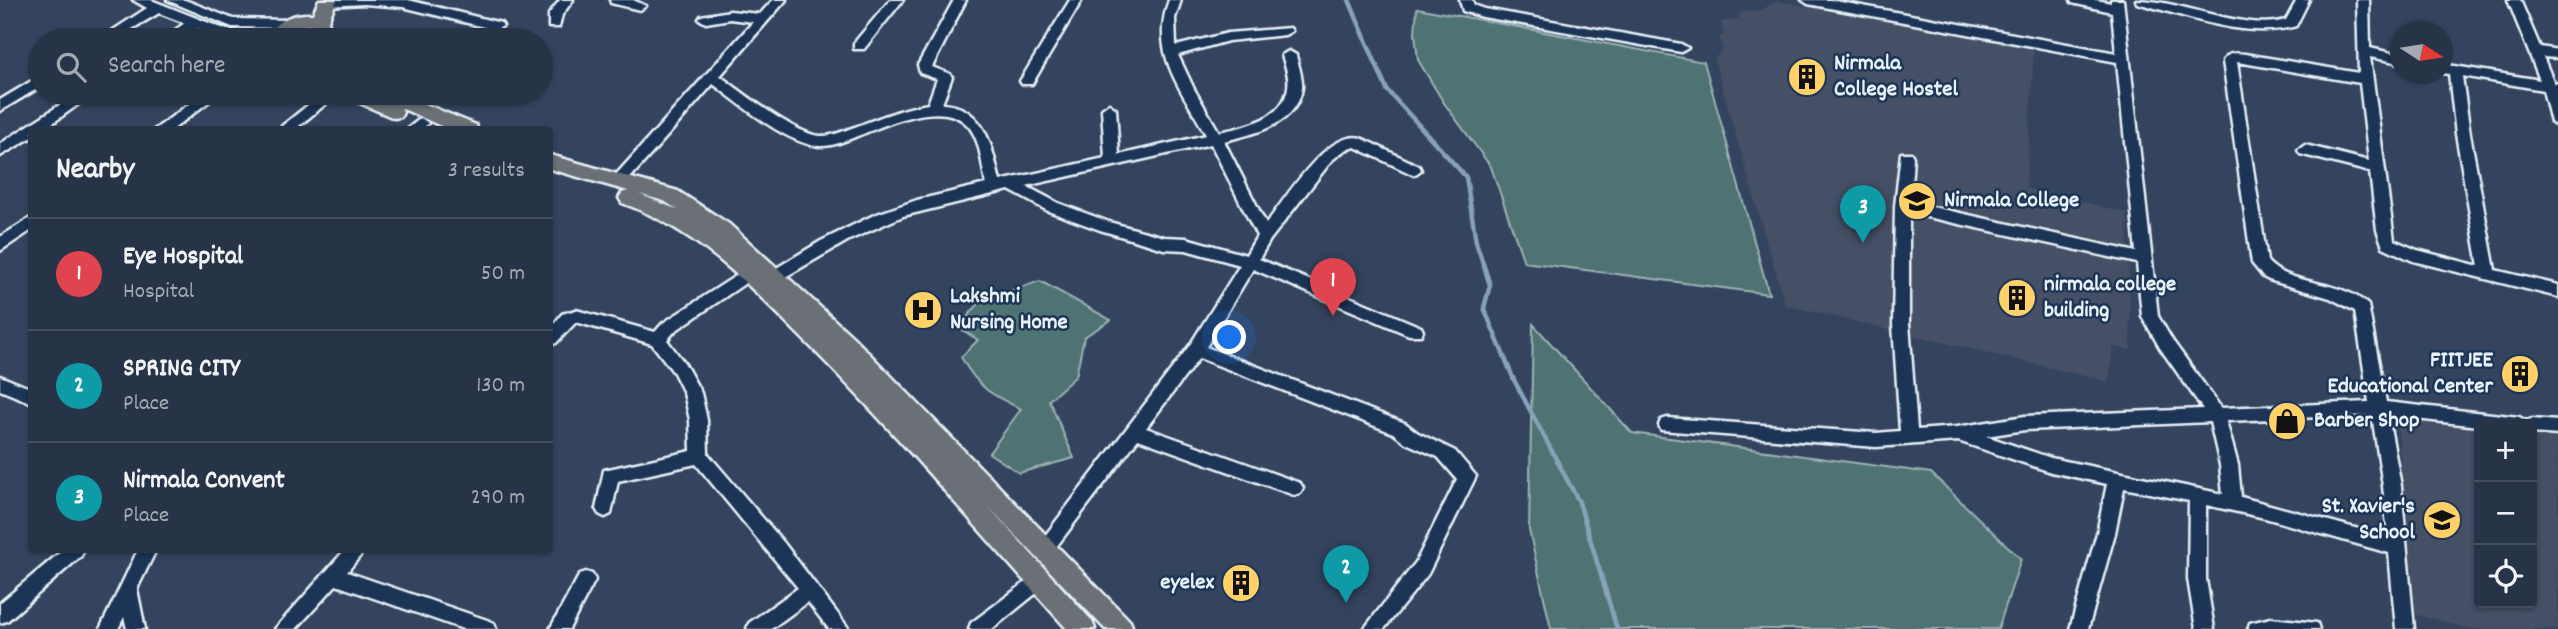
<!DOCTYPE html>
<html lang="en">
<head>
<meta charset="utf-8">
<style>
  :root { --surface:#273347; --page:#333f52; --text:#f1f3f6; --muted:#a4aab4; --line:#434e60; --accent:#bca0f2 }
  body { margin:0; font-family:Dekko,sans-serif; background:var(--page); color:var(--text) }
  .controls { position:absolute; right:21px; bottom:21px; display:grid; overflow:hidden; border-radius:7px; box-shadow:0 2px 5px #0004 }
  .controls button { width:63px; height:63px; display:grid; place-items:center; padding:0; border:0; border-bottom:2px solid var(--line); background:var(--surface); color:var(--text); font:35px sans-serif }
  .compass { position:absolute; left:2390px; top:21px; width:63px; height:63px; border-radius:50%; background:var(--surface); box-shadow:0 2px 5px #0004; rotate:102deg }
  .you { position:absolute; left:1230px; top:338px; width:24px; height:24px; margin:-18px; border:5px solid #fff; border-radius:50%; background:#1a73e8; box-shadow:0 0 0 10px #1a73e833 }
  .badge { display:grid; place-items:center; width:46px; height:46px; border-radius:50%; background:var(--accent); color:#fff; font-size:23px; font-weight:700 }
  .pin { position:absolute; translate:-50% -58px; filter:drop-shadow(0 2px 4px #0008) }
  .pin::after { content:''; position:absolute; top:37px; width:24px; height:21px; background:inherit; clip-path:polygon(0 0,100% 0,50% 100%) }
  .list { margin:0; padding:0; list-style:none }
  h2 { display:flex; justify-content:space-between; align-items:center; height:91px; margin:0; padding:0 28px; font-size:30px }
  h2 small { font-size:23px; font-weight:400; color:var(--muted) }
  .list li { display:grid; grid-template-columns:46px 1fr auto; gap:21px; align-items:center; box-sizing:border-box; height:112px; padding:0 28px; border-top:2px solid var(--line) }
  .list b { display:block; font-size:26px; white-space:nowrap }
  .list p { margin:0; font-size:23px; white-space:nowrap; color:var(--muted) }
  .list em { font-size:23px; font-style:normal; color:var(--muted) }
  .icon { flex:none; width:38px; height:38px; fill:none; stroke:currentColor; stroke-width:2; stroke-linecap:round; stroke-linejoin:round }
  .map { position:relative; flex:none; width:2558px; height:629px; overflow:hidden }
  .search { position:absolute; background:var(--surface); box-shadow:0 2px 5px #0004; left:28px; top:28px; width:525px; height:77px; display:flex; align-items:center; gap:18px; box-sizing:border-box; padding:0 24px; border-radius:38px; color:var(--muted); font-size:26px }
  .panel { position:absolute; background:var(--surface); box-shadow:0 2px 5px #0004; left:28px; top:126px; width:525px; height:427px; border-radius:7px }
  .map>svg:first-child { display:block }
  .built { fill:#444f65 }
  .green { fill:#507272; stroke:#9cb2b5; stroke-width:2 }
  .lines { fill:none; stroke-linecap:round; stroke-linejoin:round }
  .stream { stroke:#88a2ba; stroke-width:4.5 }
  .minor-casing { stroke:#e8f1f8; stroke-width:5 }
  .major-casing { stroke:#e8f1f8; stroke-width:5 }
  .minor { fill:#1d3557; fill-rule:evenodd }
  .major { fill:#6a7074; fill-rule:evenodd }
  .labels { text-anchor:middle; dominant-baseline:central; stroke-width:5; stroke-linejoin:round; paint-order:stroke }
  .poi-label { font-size:23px; font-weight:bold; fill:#e8f1f8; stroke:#1d3557; text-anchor:start }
</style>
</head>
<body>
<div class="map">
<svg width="2558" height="629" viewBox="0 0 2558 629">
  <rect width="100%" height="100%" fill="#34445f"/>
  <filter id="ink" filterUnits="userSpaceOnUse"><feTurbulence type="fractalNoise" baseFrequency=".0143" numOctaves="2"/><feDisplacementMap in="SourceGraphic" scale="14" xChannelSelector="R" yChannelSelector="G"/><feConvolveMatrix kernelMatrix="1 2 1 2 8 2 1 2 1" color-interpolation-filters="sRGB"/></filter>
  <g filter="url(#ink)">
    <g class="built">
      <path d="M1778 1 2034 49 2026 188 2127 213 2131 350 2113 347 2109 382 1785 305 1714 59 1723 49 1719 37 1724 34 1721 22 1738 19 1741 12 1759 11Z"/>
      <path d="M2397 418 2479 428V603H2532V434L2558 438V629H2471L2413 614Z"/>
    </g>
    <g class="green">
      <path d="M1417 8 1704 62 1769 294 1524 262 1491 167 1444 103 1418 60 1415 33Z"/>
      <path d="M1040 281 1111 320 1084 337 1076 376 1049 400 1074 458 1019 473 989 453 1021 409C990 394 978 388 961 357L978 340 958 327 982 300Z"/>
      <path d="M1533 324 1632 433 1931 473 2021 559 1998 629H1551L1529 530Z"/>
    </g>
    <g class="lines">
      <path class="stream" d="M1349 0 1387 90 1466 177 1476 242 1490 285 1484 308 1514 380 1579 502 1617 629"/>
      <defs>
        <g id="minor">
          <path d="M133 0H151L219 27 253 37 255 40H234L197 28 176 40H161L185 23 159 13 113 40H98L147 8Z"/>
          <path d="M167 0H185L233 19 288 20 295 24 288 28 232 27Z"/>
          <path d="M322 0H408L501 23 503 26 496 30 403 7 364 4 327 6 322 5Z"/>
          <path d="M560 0H573L562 15 559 27H549V14Z"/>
          <path d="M610 0H633L646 6 640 10 611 3Z"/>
          <path d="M773 0H786L720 76C741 91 799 138 823 136 834 136 845 130 855 127 879 118 903 108 928 104L937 79 920 73 918 65 954 0H966L932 67 950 74 952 77 942 104C985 106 992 147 1000 181L1105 158 1102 109 1109 104 1116 109 1119 155 1206 135C1182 89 1149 54 1169 0H1181L1175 18 1176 46 1228 33 1290 28 1292 31 1285 35 1228 41 1178 55 1194 89 1219 132C1245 127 1284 119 1288 87 1290 77 1285 65 1282 55L1289 51 1296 55C1298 65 1303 77 1302 88 1297 125 1254 134 1224 141L1266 224C1285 200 1326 130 1361 138L1419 166 1421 170 1414 175 1355 147 1345 150 1332 160 1270 240 1259 259 1421 327 1423 331 1421 335H1409L1253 269 1206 347 1405 423 1418 433 1455 451 1476 476 1428 574 1384 629H1364L1416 562 1457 479 1438 457 1406 443 1393 433 1199 358 1146 428 1300 483 1303 488 1300 493 1294 495 1138 439 1050 555 1044 557 1038 555 1035 549 1190 345 1240 265 1186 250 1164 249 1100 230 1048 211 1009 190 903 216 849 240 780 280H770L767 276 770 272 821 241 874 215 917 200 986 184C982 166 981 143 970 128 946 96 888 124 860 135 847 140 833 147 819 146 785 143 740 104 713 84L624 185H614L612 181 614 177 753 22 730 19 706 23 699 19 701 16 730 11 760 14ZM1211 144 1257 236 1246 255 1186 238 1164 237 1109 222 1058 203 1026 186Z"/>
          <path d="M890 0H903L864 49H854V43Z"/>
          <path d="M1070 0H1082L1032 84H1022L1020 81Z"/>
          <path d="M1460 0H1472L1474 5 1485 9 1681 44 1688 48 1681 52 1483 17 1463 11Z"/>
          <path d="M1802 0H1830L2116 53 2112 12 2072 3 2071 0H2096L2111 3V0H2123L2158 316 2172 340 2221 408 2369 402 2355 311 2330 298 2269 280 2263 277 2252 263 2223 61C2229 52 2235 53 2245 54L2359 73 2357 0H2369L2370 48 2400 55V63L2370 57 2394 240 2417 250 2479 266 2456 134 2449 74 2442 73V64L2540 80 2508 0H2520L2540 47 2558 50V58L2543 57 2554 83 2558 84V127L2551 122 2543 90 2462 76 2470 134 2495 270 2558 285V297L2413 261 2383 247 2377 230 2370 172 2300 154 2298 150 2305 145 2369 161 2360 83 2237 62 2267 261C2287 286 2342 279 2368 305L2386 402 2519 417 2526 421 2532 419 2558 421V435L2532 433V424H2479V426L2388 416 2401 486 2414 629H2396L2389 553 2265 518 2206 505V579L2214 629H2196L2188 579 2189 501 2124 488 2115 533 2088 629H2070L2097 533 2107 484 2051 472 1958 441 1876 447 1661 430 1659 425 1661 420 1667 418 1876 433 1900 431 1893 324 1895 206 1901 153H1911L1913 157 1910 202 2136 252 2117 62 1808 4ZM1909 213 2137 263 2142 316 2160 348 2203 409 2025 416 1957 427 1917 430 1909 324ZM2372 415 2383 486 2388 537 2241 497 2238 465 2226 421ZM2210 422 2220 465 2223 494 2051 458 1986 436 2025 430Z"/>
          <path d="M2136 0C2181 0 2244 32 2286 20L2297 0H2309L2296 26C2246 40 2186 16 2137 3Z"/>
          <path d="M40 76V87L0 111V100Z"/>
          <path d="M78 93H94L43 130H32V137L0 156V144Z"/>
          <path d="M204 93H220L172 130H154Z"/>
          <path d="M323 93H339L294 130H277Z"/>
          <path d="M421 118 428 123 422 130H406Z"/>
          <path d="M32 217V230L0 251V237Z"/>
          <path d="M748 268 756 274 753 278 675 331 667 340 685 364 701 393 707 420 708 454 784 543 849 629H829L808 602 771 629H747L749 623 798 588 696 464 618 481 611 514 605 517 599 514 596 509 604 470 691 451 690 420 684 393 674 373 652 344 576 322 556 343 550 345V329L562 314 576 310 655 332 663 323Z"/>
          <path d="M0 376 32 389V403L0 390Z"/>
          <path d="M63 550H84L81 556 7 621 0 623V603Z"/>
          <path d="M138 550H156L137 589 145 629H127L124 617 118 629H100Z"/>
          <path d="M345 550H365L347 572 487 620 494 623 496 629H463L336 585 296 629H275Z"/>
          <path d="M586 572 592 574 595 580 569 629H550L580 574Z"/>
          <path d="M1038 573 1044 575 1047 581 1044 587 992 629H969L971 623Z"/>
          <path d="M2271 618 2317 623 2319 629H2248L2250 623Z"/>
        </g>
        <g id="major">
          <path d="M319 0H337L328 21 331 30 322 40H303L313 29 312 25C299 25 289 28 285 40H267C273 20 293 13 313 14Z"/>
          <path d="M343 93H368L375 96 373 93H398L476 125 478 130H450L401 108 403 112 401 117 394 118 346 97Z"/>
          <path d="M550 155 678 191 729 224 853 337 1130 621 1133 629H1105L987 505 1092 621 1095 629H1067C982 534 900 437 810 346 753 289 700 231 622 203L619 198 622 193 628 191 550 169ZM639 194 664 201 678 210Z"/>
        </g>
      </defs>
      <use href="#minor" class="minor-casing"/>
      <use href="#major" class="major-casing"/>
      <use href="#minor" class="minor"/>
      <use href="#major" class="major"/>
    </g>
  </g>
  <defs>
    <symbol id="building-disc" viewBox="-11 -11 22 22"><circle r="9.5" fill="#ffd166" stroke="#1d3557"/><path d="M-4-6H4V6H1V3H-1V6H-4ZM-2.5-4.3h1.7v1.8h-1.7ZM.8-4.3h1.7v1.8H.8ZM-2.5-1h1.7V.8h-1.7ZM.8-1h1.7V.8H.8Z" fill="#111"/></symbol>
    <symbol id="university-disc" viewBox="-11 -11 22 22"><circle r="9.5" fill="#ffd166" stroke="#1d3557"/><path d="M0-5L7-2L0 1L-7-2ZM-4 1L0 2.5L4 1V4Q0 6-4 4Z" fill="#111"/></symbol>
    <symbol id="hospital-disc" viewBox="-11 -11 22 22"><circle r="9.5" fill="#ffd166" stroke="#1d3557"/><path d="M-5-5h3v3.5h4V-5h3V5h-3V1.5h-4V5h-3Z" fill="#111"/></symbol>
    <symbol id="shop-disc" viewBox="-11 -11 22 22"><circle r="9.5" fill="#ffd166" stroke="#1d3557"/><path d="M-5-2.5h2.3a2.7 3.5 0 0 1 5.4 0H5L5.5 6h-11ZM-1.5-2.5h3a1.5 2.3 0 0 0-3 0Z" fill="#111"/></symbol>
    <symbol id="school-disc" viewBox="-11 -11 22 22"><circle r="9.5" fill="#ffd166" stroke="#1d3557"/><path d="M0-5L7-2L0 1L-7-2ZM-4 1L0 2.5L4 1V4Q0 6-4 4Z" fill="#111"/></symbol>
  </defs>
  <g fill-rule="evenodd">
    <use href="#building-disc" x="1785" y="55" width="44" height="44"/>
    <use href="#university-disc" x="1895" y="179" width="44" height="44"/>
    <use href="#building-disc" x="1995" y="276" width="44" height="44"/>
    <use href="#hospital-disc" x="901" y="288" width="44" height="44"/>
    <use href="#building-disc" x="2498" y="352" width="44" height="44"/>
    <use href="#shop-disc" x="2265" y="399" width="44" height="44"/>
    <use href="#school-disc" x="2420" y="498" width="44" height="44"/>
    <use href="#building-disc" x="1219" y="561" width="44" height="44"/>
  </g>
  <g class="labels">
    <g class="poi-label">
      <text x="1834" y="64">Nirmala<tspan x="1834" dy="26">College Hostel</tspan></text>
      <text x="1944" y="201">Nirmala College</text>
      <text x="2044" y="285">nirmala college<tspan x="2044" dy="26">building</tspan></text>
      <text x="950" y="297">Lakshmi<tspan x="950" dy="26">Nursing Home</tspan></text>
      <text x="2493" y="361" text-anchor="end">FIITJEE<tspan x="2493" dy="26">Educational Center</tspan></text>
      <text x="2314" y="421">Barber Shop</text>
      <text x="2415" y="507" text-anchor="end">St. Xavier's<tspan x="2415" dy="26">School</tspan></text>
      <text x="1214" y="583" text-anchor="end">eyelex</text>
    </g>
  </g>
</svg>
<div class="controls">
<button>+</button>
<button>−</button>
<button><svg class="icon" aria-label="locate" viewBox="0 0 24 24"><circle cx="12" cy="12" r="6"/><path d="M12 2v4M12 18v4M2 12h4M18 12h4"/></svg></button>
</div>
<svg class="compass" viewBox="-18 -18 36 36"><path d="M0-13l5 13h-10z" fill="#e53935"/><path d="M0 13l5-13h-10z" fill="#a4aab4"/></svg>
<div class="you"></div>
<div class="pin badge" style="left:1333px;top:316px;background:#e0444e">1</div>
<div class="pin badge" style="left:1346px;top:603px;background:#0f9aa8">2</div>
<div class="pin badge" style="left:1863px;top:243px;background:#0f9aa8">3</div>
<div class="search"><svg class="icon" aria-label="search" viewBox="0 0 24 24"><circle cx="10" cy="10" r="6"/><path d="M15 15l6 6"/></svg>Search here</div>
<section class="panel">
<h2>Nearby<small>3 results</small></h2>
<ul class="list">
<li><span class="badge" style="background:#e0444e">1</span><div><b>Eye Hospital</b><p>Hospital</p></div><em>50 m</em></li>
<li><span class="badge" style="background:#0f9aa8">2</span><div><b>SPRING CITY</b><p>Place</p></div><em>130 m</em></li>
<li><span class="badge" style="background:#0f9aa8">3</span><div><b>Nirmala Convent</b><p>Place</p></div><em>290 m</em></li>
</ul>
</section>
</div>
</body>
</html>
